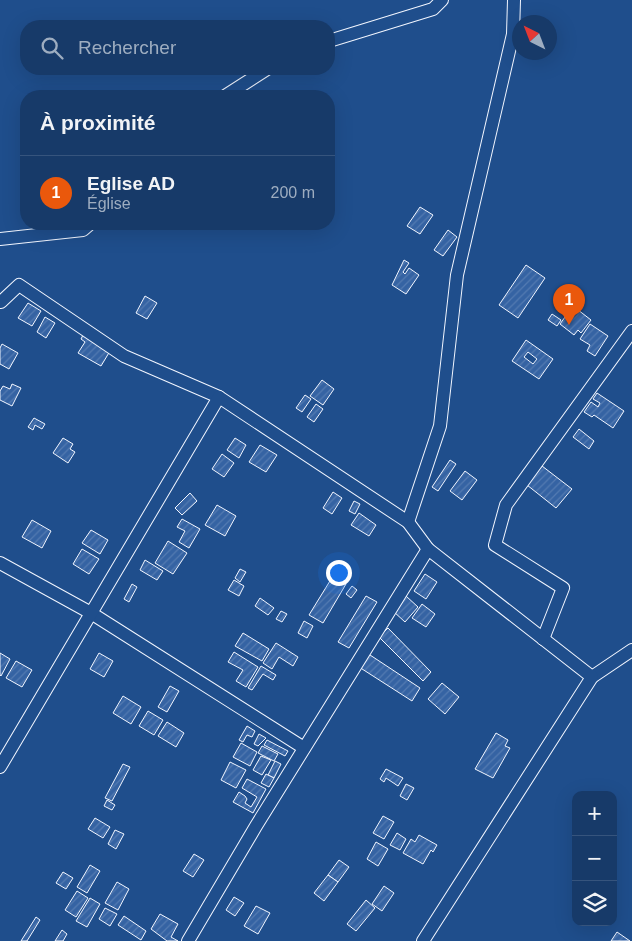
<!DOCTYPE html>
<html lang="fr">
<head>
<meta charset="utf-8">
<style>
  :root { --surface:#173a69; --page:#244571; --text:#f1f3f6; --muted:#9eadc0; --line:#36547d; --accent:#ea580c }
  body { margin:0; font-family:Arial,sans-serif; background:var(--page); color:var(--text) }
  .controls { position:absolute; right:15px; bottom:15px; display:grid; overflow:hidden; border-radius:10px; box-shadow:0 5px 20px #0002 }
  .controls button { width:45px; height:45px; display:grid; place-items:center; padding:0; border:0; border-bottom:1px solid var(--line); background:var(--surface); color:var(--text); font:25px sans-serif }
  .compass { position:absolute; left:512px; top:15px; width:45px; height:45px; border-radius:50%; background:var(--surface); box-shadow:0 5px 20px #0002; rotate:318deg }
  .you { position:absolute; left:338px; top:572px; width:18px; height:18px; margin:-12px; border:4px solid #fff; border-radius:50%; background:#1a73e8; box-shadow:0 0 0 8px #1a73e833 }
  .badge { display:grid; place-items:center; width:32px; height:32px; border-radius:50%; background:var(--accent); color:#fff; font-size:16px; font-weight:700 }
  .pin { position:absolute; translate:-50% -41px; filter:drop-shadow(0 1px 2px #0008) }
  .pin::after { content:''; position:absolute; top:26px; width:18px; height:15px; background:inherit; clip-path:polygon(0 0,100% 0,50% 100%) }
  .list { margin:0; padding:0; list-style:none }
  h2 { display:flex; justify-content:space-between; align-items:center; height:65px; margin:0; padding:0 20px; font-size:21px }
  h2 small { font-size:16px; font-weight:400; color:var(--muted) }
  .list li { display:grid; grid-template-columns:32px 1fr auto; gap:15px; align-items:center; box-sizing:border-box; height:75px; padding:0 20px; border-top:1px solid var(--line) }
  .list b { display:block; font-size:19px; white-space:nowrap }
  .list p { margin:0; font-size:16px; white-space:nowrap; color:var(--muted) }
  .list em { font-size:16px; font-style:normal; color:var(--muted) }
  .icon { flex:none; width:28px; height:28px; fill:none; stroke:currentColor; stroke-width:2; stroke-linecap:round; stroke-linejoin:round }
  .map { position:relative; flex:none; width:632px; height:941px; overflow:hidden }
  .search { position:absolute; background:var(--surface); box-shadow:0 5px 20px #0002; left:20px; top:20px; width:315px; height:55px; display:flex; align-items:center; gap:12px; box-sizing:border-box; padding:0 18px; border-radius:20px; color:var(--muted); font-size:19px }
  .panel { position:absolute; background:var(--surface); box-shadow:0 5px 20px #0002; left:20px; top:90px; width:315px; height:140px; border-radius:20px }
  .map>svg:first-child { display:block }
  .building { fill:url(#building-hatch); stroke:#f2f6ff; fill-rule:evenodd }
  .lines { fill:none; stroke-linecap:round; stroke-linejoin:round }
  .minor-casing { stroke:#f2f6ff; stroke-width:14 }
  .minor { stroke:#1f4e8c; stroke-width:12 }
</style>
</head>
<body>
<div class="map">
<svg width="632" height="941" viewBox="0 0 632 941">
  <defs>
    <pattern id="building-hatch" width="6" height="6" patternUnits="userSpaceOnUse" patternTransform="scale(1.25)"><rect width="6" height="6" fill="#3563a3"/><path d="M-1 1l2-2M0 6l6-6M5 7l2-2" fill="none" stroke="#537ab1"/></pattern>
  </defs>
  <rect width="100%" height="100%" fill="#1f4e8c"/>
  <g class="building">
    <path d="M420 207 433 215 420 234 407 226Z"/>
    <path d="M448 230 457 237 443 256 434 250Z"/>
    <path d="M404 260 409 263 403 272 405 274 409 268 419 275 406 294 392 285Z"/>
    <path d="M526 265 545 278 518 318 499 305Z"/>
    <path d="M145 296 157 303 147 319 136 313Z"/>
    <path d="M28 303 41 311 32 326 18 318Z"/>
    <path d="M573 306 591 320 581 333 578 330 574 335 560 324Z"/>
    <path d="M552 314 561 320 557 326 548 320Z"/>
    <path d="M45 317 55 323 46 338 37 332Z"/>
    <path d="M590 324 608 336 595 356 587 351 590 345 580 339Z"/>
    <path d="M83 335 110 351 101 366 78 353 85 342 81 339Z"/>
    <path d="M526 340 553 359 539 379 512 361ZM528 352 537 359 533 364 524 357Z"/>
    <path d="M2 344 18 353 9 369 0 364V348Z"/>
    <path d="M322 380 334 389 323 405 310 396Z"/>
    <path d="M12 384 21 388 12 406 0 400V391L3 386 10 389Z"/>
    <path d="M597 393 624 411 613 428 594 415 592 417 584 412 591 402 598 407 600 403 593 399Z"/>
    <path d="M305 395 311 399 302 412 296 408Z"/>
    <path d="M316 404 323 409 314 422 307 417Z"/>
    <path d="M34 418 45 424 42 429 35 425 33 430 28 427Z"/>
    <path d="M579 429 594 441 589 449 573 437Z"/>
    <path d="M63 438 73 444 70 449 75 452 68 463 53 453Z"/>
    <path d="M235 438 246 445 239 458 227 450Z"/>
    <path d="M260 445 277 455 266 472 249 462Z"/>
    <path d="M222 454 234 463 224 477 212 469Z"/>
    <path d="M450 460 456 464 438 491 432 487Z"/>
    <path d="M542 466 572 489 556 508 527 485Z"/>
    <path d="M465 471 477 480 462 500 450 491Z"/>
    <path d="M333 492 342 498 332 514 323 508Z"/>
    <path d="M190 493 197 501 182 515 175 508Z"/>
    <path d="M354 501 360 504 355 514 349 511Z"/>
    <path d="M217 505 236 516 225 536 205 525Z"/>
    <path d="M359 513 376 525 369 536 351 525Z"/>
    <path d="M182 519 200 529 189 548 179 542 185 531 177 527Z"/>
    <path d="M32 520 51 531 42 548 22 537Z"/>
    <path d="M91 530 108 540 100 554 82 543Z"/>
    <path d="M168 541 187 553 173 574 155 563Z"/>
    <path d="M82 549 99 559 89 574 73 564Z"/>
    <path d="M145 560 163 571 157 580 140 570Z"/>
    <path d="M240 569 246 572 240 582 235 578Z"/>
    <path d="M425 574 437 582 426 599 414 591Z"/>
    <path d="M333 576 346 584 323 623 309 615Z"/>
    <path d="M234 580 244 586 239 596 228 590Z"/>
    <path d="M132 584 137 587 129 602 124 599Z"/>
    <path d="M352 586 357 590 351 598 346 594Z"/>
    <path d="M366 596 377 602 349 648 338 642Z"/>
    <path d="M406 596 418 607 405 622 393 611Z"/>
    <path d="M260 598 274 608 268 615 255 606Z"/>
    <path d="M422 604 435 614 426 627 412 618Z"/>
    <path d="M281 611 287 614 282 622 276 619Z"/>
    <path d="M304 621 313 626 307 638 298 633Z"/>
    <path d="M388 628 431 672 423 681 379 637Z"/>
    <path d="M243 633 269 649 262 661 235 646Z"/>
    <path d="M276 643 298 657 293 666 279 657 272 669 263 663Z"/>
    <path d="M234 652 258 667 246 687 236 681 243 670 228 662Z"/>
    <path d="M0 653 10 659 1 676 0 675Z"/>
    <path d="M99 653 113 661 104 677 90 669Z"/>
    <path d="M367 653 420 688 412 701 359 667Z"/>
    <path d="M16 661 32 670 22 687 6 678Z"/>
    <path d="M261 666 276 675 273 680 263 674 252 690 248 688Z"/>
    <path d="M442 683 459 697 445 714 428 699Z"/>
    <path d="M170 686 179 691 167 712 158 707Z"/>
    <path d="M123 696 141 707 131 724 113 713Z"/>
    <path d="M148 711 163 720 154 735 139 726Z"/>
    <path d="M167 722 184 733 176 747 158 736Z"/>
    <path d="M247 726 255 731 252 737 247 735 243 742 239 740Z"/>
    <path d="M496 733 508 740 505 746 510 748 493 778 475 769Z"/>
    <path d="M259 734 266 738 258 746 254 744Z"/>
    <path d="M267 740 288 751 285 756 264 745Z"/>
    <path d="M241 743 257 752 250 766 233 757Z"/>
    <path d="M262 746 278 754 274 761 258 753Z"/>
    <path d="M261 756 271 760 262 775 253 770Z"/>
    <path d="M275 761 281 764 274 778 268 775Z"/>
    <path d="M230 762 246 770 236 788 221 780Z"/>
    <path d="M123 764 130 767 112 801 105 798Z"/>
    <path d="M386 769 403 778 398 786 386 778 384 782 380 779Z"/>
    <path d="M266 774 274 778 269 787 261 783Z"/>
    <path d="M247 779 266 789 253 813 233 802 239 792 245 796 247 799 245 803 251 807 257 797 242 788Z"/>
    <path d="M406 784 414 788 407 800 400 796Z"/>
    <path d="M107 800 115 805 112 810 104 806Z"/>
    <path d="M383 816 394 822 384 839 373 833Z"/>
    <path d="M95 818 110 827 103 838 88 829Z"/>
    <path d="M115 830 124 834 116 849 108 844Z"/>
    <path d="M397 833 406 839 400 850 390 845Z"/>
    <path d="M419 835 437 845 433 852 431 850 423 864 403 853 411 839 415 842Z"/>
    <path d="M376 842 388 849 378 866 367 859Z"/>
    <path d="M194 854 204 860 193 877 183 871Z"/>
    <path d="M339 860 349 867 338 882 328 875Z"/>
    <path d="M90 865 100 871 87 893 77 887Z"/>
    <path d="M63 872 73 878 66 889 56 883Z"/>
    <path d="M328 875 338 882 324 901 314 893Z"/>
    <path d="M117 882 129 889 118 910 105 903Z"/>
    <path d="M384 886 394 893 382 911 372 904Z"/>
    <path d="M77 891 88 898 76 917 65 910Z"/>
    <path d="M234 897 244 903 235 916 226 910Z"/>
    <path d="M90 898 100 904 87 927 76 921Z"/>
    <path d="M366 900 375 908 356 931 347 924Z"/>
    <path d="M256 906 270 913 258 934 244 926Z"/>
    <path d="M105 908 117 914 110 926 99 919Z"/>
    <path d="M160 914 178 924 171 937 178 941H167L151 929Z"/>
    <path d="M124 916 146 931 141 940 118 925Z"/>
    <path d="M36 917 40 920 27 941H21Z"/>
    <path d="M62 930 67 934 63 941H55Z"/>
    <path d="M617 932 630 941H611Z"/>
  </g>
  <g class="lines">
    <defs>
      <g id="minor">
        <path d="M329 41 433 9 442 0"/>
        <path d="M225 96 267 69"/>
        <path d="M0 239 83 230 90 224"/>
        <path d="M1 302 19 285 124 356 219 397"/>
        <path d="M408 522 440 426 457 275 513 34 514 0"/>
        <path d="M0 563 91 613 304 748"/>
        <path d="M543 639 563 588 495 545 506 505 632 331"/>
        <path d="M592 677 632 650"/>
        <path d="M0 767 219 397 408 522 428 549"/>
        <path d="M188 941 256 826 428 549 592 677 423 941"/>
      </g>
    </defs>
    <use href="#minor" class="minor-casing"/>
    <use href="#minor" class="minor"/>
  </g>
</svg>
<div class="controls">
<button>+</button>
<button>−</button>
<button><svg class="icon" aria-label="layers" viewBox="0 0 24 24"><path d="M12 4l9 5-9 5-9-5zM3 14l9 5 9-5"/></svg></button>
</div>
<svg class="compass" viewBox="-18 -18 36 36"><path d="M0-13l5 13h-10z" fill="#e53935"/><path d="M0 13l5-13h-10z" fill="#9eadc0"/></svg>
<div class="you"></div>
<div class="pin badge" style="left:569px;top:325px">1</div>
<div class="search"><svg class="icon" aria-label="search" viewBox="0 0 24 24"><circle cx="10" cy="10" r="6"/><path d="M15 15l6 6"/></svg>Rechercher</div>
<section class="panel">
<h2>À proximité<small></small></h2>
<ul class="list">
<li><span class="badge">1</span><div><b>Eglise AD</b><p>Église</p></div><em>200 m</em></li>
</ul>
</section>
</div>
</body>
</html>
